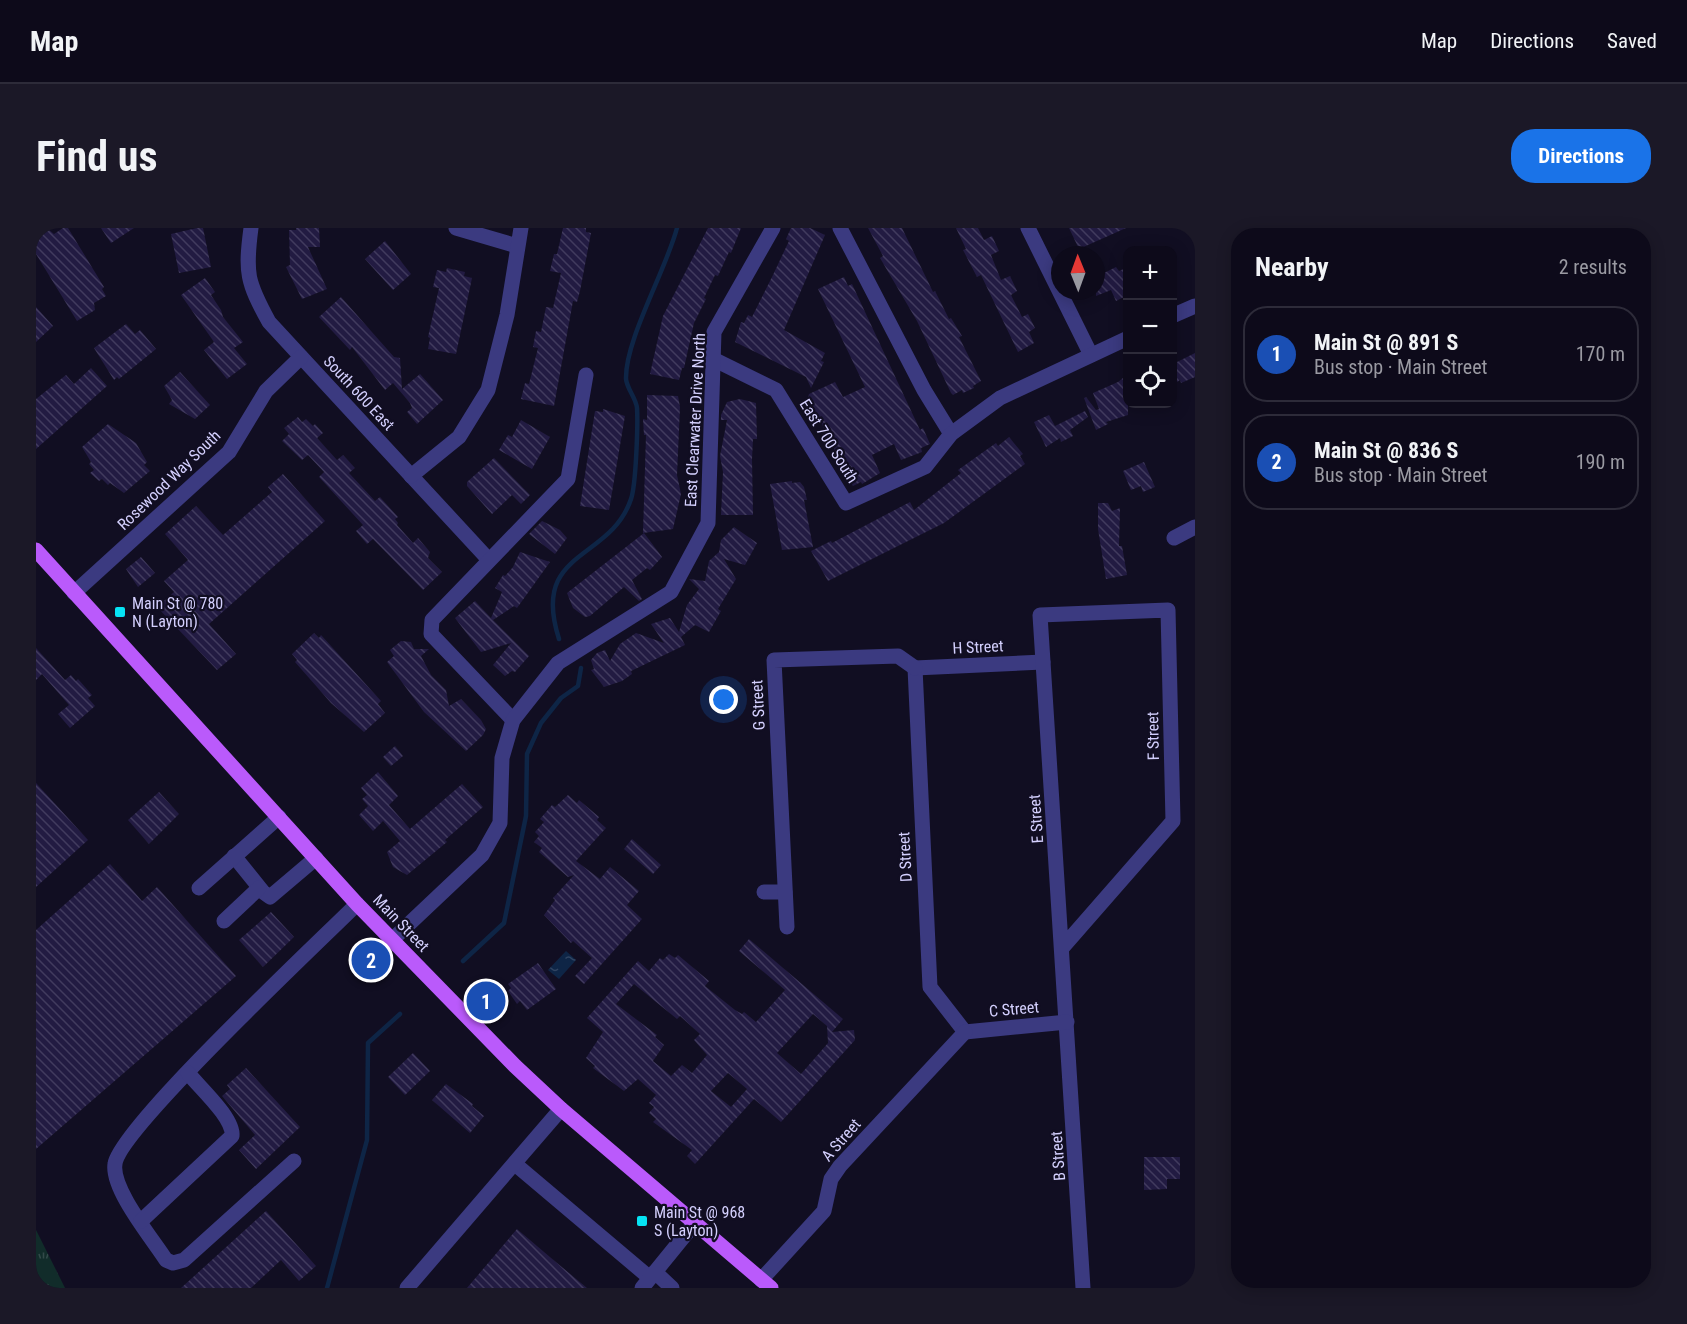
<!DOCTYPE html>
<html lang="en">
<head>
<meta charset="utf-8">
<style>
  :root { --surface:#0d0a1a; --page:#1b1827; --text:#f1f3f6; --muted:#9a9aa2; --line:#2d2b39; --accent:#1a73e8 }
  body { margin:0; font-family:"Roboto Condensed",sans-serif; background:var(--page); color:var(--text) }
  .controls { position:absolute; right:18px; top:18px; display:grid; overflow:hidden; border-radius:12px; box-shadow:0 3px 15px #0003 }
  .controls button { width:54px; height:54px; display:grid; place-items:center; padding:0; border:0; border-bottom:2px solid var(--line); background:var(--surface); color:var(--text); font:30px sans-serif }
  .compass { position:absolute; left:1015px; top:18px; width:54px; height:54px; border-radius:50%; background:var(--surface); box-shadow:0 3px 15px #0003; rotate:359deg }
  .you { position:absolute; left:688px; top:472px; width:21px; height:21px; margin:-15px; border:4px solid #fff; border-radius:50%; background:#1a73e8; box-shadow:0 0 0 9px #1a73e833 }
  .badge { display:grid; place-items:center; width:39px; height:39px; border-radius:50%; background:var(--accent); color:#fff; font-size:20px; font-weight:700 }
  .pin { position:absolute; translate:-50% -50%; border:3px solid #fff; box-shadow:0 2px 6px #0006 }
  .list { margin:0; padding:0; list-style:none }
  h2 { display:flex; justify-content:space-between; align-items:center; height:78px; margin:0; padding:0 24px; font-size:26px }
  h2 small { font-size:20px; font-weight:400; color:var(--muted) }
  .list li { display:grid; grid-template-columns:39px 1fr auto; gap:18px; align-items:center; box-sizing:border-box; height:96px; margin:0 12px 12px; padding:0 12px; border:2px solid var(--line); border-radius:24px }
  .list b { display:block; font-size:22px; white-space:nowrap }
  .list p { margin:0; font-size:20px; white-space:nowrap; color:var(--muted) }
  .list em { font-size:20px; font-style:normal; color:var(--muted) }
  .icon { flex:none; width:33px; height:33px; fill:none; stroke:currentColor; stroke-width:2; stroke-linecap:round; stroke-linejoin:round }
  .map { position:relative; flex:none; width:1159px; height:1060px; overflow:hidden; border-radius:24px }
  header { display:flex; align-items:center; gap:36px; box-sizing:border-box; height:84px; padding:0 30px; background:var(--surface); border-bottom:2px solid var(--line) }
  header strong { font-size:28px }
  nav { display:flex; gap:33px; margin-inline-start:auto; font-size:21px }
  .intro { display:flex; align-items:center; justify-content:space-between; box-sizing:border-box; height:144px; padding:0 36px }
  h1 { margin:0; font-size:42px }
  .button { padding:15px 27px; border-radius:24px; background:var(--accent); color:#fff; font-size:21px; font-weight:700 }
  main { display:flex; gap:36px; padding:0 36px }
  aside { flex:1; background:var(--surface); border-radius:24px; box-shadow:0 3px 15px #0003 }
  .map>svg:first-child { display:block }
  .grass { fill:url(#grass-tufts) }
  .water { fill:url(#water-ripples) }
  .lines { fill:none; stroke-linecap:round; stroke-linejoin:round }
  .stream { stroke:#0e2546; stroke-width:4.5 }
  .building { fill:url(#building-back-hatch); fill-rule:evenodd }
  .minor { stroke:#3b3a80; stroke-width:15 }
  .major { stroke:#ba5afb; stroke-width:15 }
  .poi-dot { fill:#06e3f4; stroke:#110e22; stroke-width:2 }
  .labels { text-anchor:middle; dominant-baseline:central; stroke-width:4.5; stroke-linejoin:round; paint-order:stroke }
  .street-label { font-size:16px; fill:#d4d0fe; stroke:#110e22 }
  .poi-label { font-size:16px; fill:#d4d0fe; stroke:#110e22; text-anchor:start }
</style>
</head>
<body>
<header>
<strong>Map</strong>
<nav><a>Map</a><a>Directions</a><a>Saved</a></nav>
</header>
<div class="intro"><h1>Find us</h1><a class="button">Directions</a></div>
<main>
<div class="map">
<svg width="1159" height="1060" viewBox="0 0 1159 1060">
  <defs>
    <pattern id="grass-tufts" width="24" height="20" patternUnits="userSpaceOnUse" patternTransform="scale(1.5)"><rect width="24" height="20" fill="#112c2a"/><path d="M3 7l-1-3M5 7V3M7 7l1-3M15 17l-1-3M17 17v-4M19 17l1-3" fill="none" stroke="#334a4a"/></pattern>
    <pattern id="water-ripples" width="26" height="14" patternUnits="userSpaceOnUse" patternTransform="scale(1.5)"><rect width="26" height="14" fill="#0e2546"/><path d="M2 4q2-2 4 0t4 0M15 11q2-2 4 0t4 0" fill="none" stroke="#304462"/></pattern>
    <pattern id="building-back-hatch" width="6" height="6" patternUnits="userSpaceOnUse" patternTransform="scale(1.5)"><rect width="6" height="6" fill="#221b42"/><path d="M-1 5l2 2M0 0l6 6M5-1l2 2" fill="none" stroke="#413b5e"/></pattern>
  </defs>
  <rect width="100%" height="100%" fill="#110e22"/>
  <path class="grass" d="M0 1002 29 1060H0Z"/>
  <path class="water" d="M530 723 540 732 523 751 512 742Z"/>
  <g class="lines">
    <g class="stream">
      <path d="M523 411C494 321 574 334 595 271 600 257 602 197 601 180 600 170 591 161 590 151 589 112 630 42 641 0"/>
      <path d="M427 733 468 695 490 588 491 526 505 495 525 470 542 458 545 440"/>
      <path d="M291 1060 331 912 332 815 364 786"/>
    </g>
  </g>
  <g class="building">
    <path d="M27 0H32L68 59 66 61 70 68 58 75 59 82 41 93 0 26V9L12 1 18 6Z"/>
    <path d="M65 0H98L75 15Z"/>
    <path d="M161 0H167L175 39 143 45 135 6Z"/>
    <path d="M260 0H283L284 19H272L291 61 266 71 250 39 254 37 253 2H260Z"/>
    <path d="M527 0H550V4L555 5 544 63 541 74 537 73 518 178 485 171 489 155 493 156 502 120 497 119 500 103 505 104 510 79 517 80 525 45 514 43 518 26H521Z"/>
    <path d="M672 0H705L695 25 693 24 682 48 679 47 668 70 670 71 658 95 648 140H646L643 152 614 146 627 88Z"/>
    <path d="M755 0H774L789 7 748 102 789 125 785 133 788 134 775 160 770 149 699 114 705 94 708 95 712 87 716 89 736 49 753 13 750 11Z"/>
    <path d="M832 0H866L897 64 899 63 913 91 915 90 926 108 923 109 945 153 937 158 938 160 927 165 926 162 917 167 915 165 881 93 844 30 847 28Z"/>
    <path d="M920 0H942L948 12 956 8 963 23 955 27 965 52 974 48 981 63 975 67 986 89 992 86 999 100 993 104 998 115 982 124 945 47 941 49 927 22 930 21Z"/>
    <path d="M1033 0H1090L1043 21Z"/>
    <path d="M349 13 375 46 357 62 329 31Z"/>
    <path d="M1080 39 1083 43 1092 39V67L1080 73 1075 62 1060 68V49Z"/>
    <path d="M411 40 429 44 428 48 436 50 420 126 392 121 394 110 392 109 403 60 397 59 401 42 410 44Z"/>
    <path d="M808 49 812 58 816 56 884 202 887 200 894 216 885 220 886 224 865 232 858 216 836 227 844 245 826 256 825 254 817 258 772 169 773 166 799 154 807 169 829 159 782 61Z"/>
    <path d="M169 50 179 64 175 67 185 82 187 89 207 114 198 120 211 136 191 151 168 122 178 114 145 67Z"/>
    <path d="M305 69 358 129 364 130 366 161 384 146 407 172 381 196 371 184 376 180 374 175 357 155 349 162 316 119 314 122 283 89Z"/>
    <path d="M0 79 17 98 0 114Z"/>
    <path d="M90 96 99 106 104 102 120 121 83 151 81 149 78 152 58 120Z"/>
    <path d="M1159 125V149L1145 155 1144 152 1137 157V136Z"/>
    <path d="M55 140 71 158 0 221V171L30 147 38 156Z"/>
    <path d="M144 144 174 177 159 191 133 176 136 172 128 158Z"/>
    <path d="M1092 146V187L1070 194 1072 196 1060 202 1048 170 1050 169 1060 182 1063 181 1057 165 1082 154Z"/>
    <path d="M611 167 642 168 644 179 641 247 645 266 637 301 607 305 610 207H608L607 191 611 192Z"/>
    <path d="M704 171 720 175 721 211H717L716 231 717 287H685L687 244 684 228 691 192H685V187L691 174Z"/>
    <path d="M567 181 589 188 573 282 544 278 559 183 567 184Z"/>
    <path d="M1049 183 1052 189 1034 202 1037 208 1025 214 1024 210 1010 219 998 194 1013 187 1019 198Z"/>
    <path d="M262 189 266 194 270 191 277 198 279 196 287 205 281 210 301 232 307 227 319 240 313 245 339 273 344 269 362 289 359 291 362 295 361 297 377 315 382 310 394 324 392 330 406 344 387 362 337 311 331 316 320 303 327 297 283 249 288 244 272 227 266 232 246 213 253 206 248 200Z"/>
    <path d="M485 192 514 209 496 241 463 222 472 207 476 209Z"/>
    <path d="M72 196 100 215 111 234 108 237 114 243 88 265 74 255 72 257 66 251 63 253 54 245 58 242 53 236 55 234 46 219Z"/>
    <path d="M973 209 987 226 984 228 989 236 908 295 792 353 775 323 795 313 796 315 874 274 878 282 925 245 922 242 960 215 962 218Z"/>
    <path d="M458 230 494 267 485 276 476 267 456 286 431 258V254Z"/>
    <path d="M1108 234 1119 259 1107 264 1105 258 1095 262 1087 243Z"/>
    <path d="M247 246 289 293 173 396 200 426 181 442 121 379 138 364 128 353 152 332 129 306 160 278 187 307 236 264 232 259Z"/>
    <path d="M756 253V255L764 254 768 259 771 272H768L777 319 746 322 734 256Z"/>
    <path d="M1062 275H1072L1076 283 1084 280 1083 318H1086L1091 347 1070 351 1062 301Z"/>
    <path d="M506 293 524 302 531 310 519 326 493 306Z"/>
    <path d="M698 299 721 315 709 337 688 331 700 351 682 381 685 383 673 404 659 397 645 409 649 417 595 443 596 446 586 453 568 459 555 442 558 441 555 432 561 425 569 422 574 433 584 416 600 405 628 415 615 396 634 390 643 404 651 377 663 361 653 351 669 353 673 333 683 324 685 312Z"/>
    <path d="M608 305 626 329 614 342 611 340 596 352 606 371 603 373 588 359 554 388 549 389 537 380 531 365Z"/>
    <path d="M484 324 514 334 481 380 478 378 457 392 493 428 479 444 476 443 469 448 457 437 475 415 445 424 419 390 439 373 455 390 466 364 459 360 467 347 469 348 477 339Z"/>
    <path d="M105 329 119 345 102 359 90 341Z"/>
    <path d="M278 405 283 410 285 407 345 473 342 476 349 485 328 504 295 475 259 434 261 432 256 426Z"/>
    <path d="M365 413 375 414 378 421H393L385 428 395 447 410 462 413 478 425 471 445 492 450 501 447 507 430 523 388 484 351 434 358 428 354 422Z"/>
    <path d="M0 420 29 452 35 447 40 453 42 451 56 467 52 470 59 478 34 500 22 486 33 477 6 446 0 452Z"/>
    <path d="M359 518 367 528 355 538 347 529Z"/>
    <path d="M342 544 362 568 353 577 374 601 426 556 447 579 409 612 411 614 371 647 357 639 351 624 364 613 347 593 337 603 323 587 332 578 326 571 331 567 325 560Z"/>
    <path d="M0 555 52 612 0 659Z"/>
    <path d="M123 564 143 586 113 616 92 592Z"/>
    <path d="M532 567 541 575 543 572 563 589 561 592 570 600 540 633 564 651 574 639 603 663 591 677 606 691 548 756 539 748 556 730 537 713 535 715 508 687 519 672 517 670 538 647 532 649 503 624 506 620 498 614 503 608 499 604 508 594 504 591 516 577 519 579Z"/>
    <path d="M596 611 625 637 617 646 588 621Z"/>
    <path d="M74 636 106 673 121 659 200 748 0 921V702Z"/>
    <path d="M235 684 258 709 227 739 203 712Z"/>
    <path d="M713 711 807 791 796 804 818 802 819 812 745 894 718 871 659 936 651 928 656 922 617 894 620 891 613 885 618 879 613 875 620 867 602 851 588 863 557 840 559 838 550 830 567 804 551 790 602 733 613 743 624 730 627 732 633 726 639 730 642 727 673 753 669 758 699 782 706 786 708 784 720 794 749 762 703 723ZM598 756 641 791 644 788 664 806 658 812 671 827 656 845 646 837 635 848 617 833 628 817 619 809 621 807 580 776ZM777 786 791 798 792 815 765 846 741 825ZM692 845 711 861 695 879 675 863Z"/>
    <path d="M502 735 520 761 491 782 484 773 481 776 472 763 475 760 472 756Z"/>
    <path d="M377 825 394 843 369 867 352 849Z"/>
    <path d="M210 840 264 899 220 941 203 922 219 907 186 868 194 861 191 857Z"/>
    <path d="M410 856 437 876 436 878 448 888 434 905 396 872Z"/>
    <path d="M1108 929H1144V951H1131V961L1108 962Z"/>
    <path d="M230 983 280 1038 263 1053 245 1032 215 1060H145Z"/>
    <path d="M481 1001 521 1035 551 1060H431Z"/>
  </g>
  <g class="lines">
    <g class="minor">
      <path d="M215 0C209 45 211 54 233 94L453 332"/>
      <path d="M420 0 481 18"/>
      <path d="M804 0 888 162 915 206"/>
      <path d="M992 0 1055 127"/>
      <path d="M1136 88 1159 78"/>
      <path d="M677 131 740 162 810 275 889 239 915 206 964 170 1092 110"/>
      <path d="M375 248 423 209 452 162 471 87 485 0"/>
      <path d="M1138 310 1159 299"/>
      <path d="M38 365 193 224 230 163 265 129"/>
      <path d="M879 440 894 759 929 804"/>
      <path d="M879 440 1007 434"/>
      <path d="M477 492 395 406 396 392 532 251 550 147"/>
      <path d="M198 628 227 664 234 669 280 630"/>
      <path d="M163 660 243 589"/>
      <path d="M728 664H749"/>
      <path d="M188 693 223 660"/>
      <path d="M751 699 738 432 862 428 879 440"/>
      <path d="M356 712 446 627 464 595 466 530 477 492 522 435 635 364 672 295 678 104 737 0"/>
      <path d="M1026 720 1137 593 1132 382 1004 387 1047 1060"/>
      <path d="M929 804 1031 794"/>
      <path d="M258 933 148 1032 137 1035 130 1032C116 1010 75 961 79 936 83 901 284 713 321 676"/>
      <path d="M479 936 614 1050"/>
      <path d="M105 993 196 908C198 890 164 860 152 845"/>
      <path d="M619 1044 636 1060"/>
      <path d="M725 1052 788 983 795 951 804 938 929 804"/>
      <path d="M371 1060 525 881"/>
      <path d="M606 1060 658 996"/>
    </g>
    <path class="major" d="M0 322 321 676 479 838 525 881 735 1060"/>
  </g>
  <g class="poi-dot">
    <rect x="78" y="378" width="12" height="12" rx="3"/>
    <rect x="600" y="987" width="12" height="12" rx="3"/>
  </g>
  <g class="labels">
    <g class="street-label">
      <text transform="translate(323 165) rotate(47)">South 600 East</text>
      <text transform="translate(659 192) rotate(-87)">East Clearwater Drive North</text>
      <text transform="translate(793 213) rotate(58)">East 700 South</text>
      <text transform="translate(133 252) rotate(-44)">Rosewood Way South</text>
      <text transform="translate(942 419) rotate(-3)">H Street</text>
      <text transform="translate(722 477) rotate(-93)">G Street</text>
      <text transform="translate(1117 508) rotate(-91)">F Street</text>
      <text transform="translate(1000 591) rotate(-94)">E Street</text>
      <text transform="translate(869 629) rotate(-93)">D Street</text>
      <text transform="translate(365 695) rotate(46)">Main Street</text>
      <text transform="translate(978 781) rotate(-5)">C Street</text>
      <text transform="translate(805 912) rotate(-49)">A Street</text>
      <text transform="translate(1022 928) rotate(-94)">B Street</text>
    </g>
    <g class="poi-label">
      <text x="96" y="375">Main St @ 780<tspan x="96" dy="18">N (Layton)</tspan></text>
      <text x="618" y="984">Main St @ 968<tspan x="618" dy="18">S (Layton)</tspan></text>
    </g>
  </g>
</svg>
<div class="controls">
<button>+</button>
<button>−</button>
<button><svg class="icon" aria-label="locate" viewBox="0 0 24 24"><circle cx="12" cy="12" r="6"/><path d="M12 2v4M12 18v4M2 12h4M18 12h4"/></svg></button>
</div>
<svg class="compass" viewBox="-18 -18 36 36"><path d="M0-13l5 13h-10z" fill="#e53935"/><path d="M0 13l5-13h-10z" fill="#9a9aa2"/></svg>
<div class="you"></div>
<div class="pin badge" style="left:450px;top:773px;background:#1a4fb4">1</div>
<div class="pin badge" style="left:335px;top:732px;background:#1a4fb4">2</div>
</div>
<aside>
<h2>Nearby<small>2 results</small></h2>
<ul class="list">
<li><span class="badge" style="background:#1a4fb4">1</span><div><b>Main St @ 891 S</b><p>Bus stop · Main Street</p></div><em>170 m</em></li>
<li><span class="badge" style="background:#1a4fb4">2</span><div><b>Main St @ 836 S</b><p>Bus stop · Main Street</p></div><em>190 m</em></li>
</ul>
</aside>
</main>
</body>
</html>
